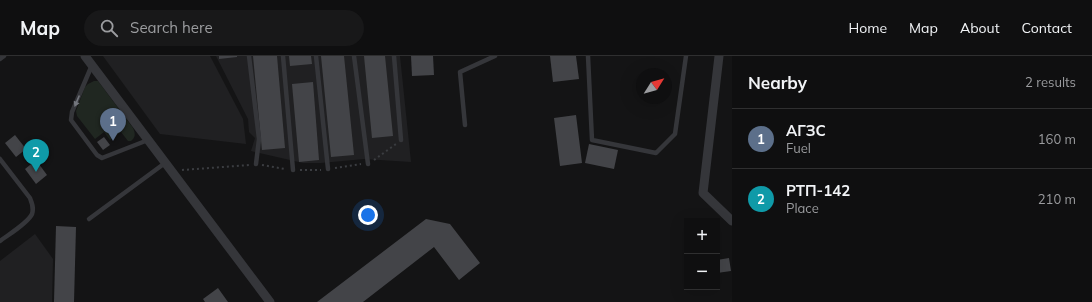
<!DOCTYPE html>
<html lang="en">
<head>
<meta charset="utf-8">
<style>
  :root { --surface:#0f0f10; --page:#181819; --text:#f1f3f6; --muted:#9b9c9f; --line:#2f2f30; --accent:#7c3aed }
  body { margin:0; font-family:Mulish,sans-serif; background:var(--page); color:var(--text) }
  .controls { position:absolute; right:12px; bottom:12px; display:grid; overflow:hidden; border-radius:0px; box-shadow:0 4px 16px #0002 }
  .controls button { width:36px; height:36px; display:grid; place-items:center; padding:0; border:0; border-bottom:1px solid var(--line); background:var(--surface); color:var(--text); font:20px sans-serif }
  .compass { position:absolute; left:636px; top:12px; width:36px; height:36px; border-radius:50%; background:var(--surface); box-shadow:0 4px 16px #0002; rotate:53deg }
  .you { position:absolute; left:368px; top:159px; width:14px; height:14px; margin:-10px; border:3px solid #fff; border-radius:50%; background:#1a73e8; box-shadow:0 0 0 6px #1a73e833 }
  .badge { display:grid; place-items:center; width:26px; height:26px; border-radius:50%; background:var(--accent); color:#fff; font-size:13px; font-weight:700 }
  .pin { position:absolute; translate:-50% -33px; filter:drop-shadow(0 1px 2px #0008) }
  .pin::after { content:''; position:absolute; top:21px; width:14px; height:12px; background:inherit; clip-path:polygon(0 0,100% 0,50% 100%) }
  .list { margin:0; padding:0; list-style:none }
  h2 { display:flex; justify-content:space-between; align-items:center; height:52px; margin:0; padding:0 16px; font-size:17px }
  h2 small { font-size:13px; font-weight:400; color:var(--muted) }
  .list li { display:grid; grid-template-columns:26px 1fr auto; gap:12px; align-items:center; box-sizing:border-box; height:60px; padding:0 16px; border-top:1px solid var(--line) }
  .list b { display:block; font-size:15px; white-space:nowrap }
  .list p { margin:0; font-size:13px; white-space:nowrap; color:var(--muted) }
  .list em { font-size:13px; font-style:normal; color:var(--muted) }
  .icon { flex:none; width:22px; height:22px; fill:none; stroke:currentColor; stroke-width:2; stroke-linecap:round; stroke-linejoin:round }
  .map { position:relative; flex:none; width:732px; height:246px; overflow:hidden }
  header { display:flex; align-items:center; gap:24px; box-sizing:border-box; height:56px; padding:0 20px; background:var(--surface); border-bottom:1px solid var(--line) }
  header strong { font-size:19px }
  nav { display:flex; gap:22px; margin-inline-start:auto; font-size:14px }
  .search { width:280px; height:36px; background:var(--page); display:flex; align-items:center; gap:10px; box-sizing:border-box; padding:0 14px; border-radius:22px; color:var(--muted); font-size:15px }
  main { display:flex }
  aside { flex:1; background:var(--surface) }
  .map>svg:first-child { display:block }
  .built { fill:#202022 }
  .green { fill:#202721 }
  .building { fill:#434448 }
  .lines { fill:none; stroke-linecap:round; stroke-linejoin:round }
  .path { stroke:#3b3d41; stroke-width:2; stroke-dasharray:2 3; stroke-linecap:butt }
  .lane { stroke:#35363a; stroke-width:4.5 }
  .street { stroke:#35363a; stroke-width:9 }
  .oneway { fill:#73767d }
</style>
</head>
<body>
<header>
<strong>Map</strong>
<div class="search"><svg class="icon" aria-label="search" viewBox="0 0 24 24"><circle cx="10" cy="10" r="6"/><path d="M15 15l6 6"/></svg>Search here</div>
<nav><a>Home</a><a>Map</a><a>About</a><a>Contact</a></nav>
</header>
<main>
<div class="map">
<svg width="732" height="246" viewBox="0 0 732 246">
  <rect width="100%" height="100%" fill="#141415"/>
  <g class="built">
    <path d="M103 0H210L243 63 246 88 160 78Z"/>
    <path d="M216 0H400L411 106 364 103 321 107H303L251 95 255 82 249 76 248 63Z"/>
    <path d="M35 178 53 203 52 246H0V205Z"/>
  </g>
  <path class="green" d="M94 25H98L133 72C136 78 135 82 131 85H128L121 76 110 84 104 76 95 83 77 60 76 55 85 31 88 28Z"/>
  <g class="building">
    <path d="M219 0H237V1L219 3Z"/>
    <path d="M253 0H277L285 92 262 94Z"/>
    <path d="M289 0H311L312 8 290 10Z"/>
    <path d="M321 0H344L354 99 331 101Z"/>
    <path d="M364 0H385L393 80 372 82Z"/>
    <path d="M411 0H433L434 19 412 20Z"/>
    <path d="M550 0H576L579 23 553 26Z"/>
    <path d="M313 26 319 104 299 106 292 28Z"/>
    <path d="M576 59 582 107 560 110 554 62Z"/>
    <path d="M15 79 26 93 16 101 5 87Z"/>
    <path d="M104 81 110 89 103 94 97 86Z"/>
    <path d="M589 88 618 94 614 113 585 107Z"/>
    <path d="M36 104 47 119 36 128 25 113Z"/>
    <path d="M426 163 450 168 480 207 459 224 434 191 363 246H317Z"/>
    <path d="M56 170 76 171 74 246H54Z"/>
    <path d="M729 202 731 215 717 217V204Z"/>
    <path d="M218 232 228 246H205L203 243Z"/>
  </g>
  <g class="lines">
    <g class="path">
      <path d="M374 104 396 88"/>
      <path d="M262 109 285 113"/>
      <path d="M335 112 361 108"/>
      <path d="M182 114 250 109"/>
      <path d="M300 114H321"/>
    </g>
    <g class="lane">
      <path d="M249 0 259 83 256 108"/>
      <path d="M283 0 293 114"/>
      <path d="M316 0 328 113"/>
      <path d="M354 0 368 108"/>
      <path d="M394 0 401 84"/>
      <path d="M588 0 592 84 656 97 675 78 686 0"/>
      <path d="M0 3 4 0"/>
      <path d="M92 9 72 56 71 64 97 99 102 102 148 84"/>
      <path d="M465 69 460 16 495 0"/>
      <path d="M0 103 30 142C32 147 34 152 32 158 28 167 8 179 0 185"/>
      <path d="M89 163 165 107"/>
    </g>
    <g class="street">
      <path d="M85 0 270 246"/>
      <path d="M719 0 703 137 732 165"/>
    </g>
  </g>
  <defs><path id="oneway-solid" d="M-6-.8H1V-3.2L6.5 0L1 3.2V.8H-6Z"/></defs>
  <use class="oneway" href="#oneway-solid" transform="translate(77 45) rotate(113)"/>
</svg>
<div class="controls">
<button>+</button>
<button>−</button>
</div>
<svg class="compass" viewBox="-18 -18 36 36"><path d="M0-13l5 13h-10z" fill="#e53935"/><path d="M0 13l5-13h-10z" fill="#9b9c9f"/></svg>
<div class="you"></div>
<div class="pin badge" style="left:113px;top:85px;background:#5c6f8a">1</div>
<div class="pin badge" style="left:36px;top:116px;background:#0f9aa8">2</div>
</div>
<aside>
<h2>Nearby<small>2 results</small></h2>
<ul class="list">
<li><span class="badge" style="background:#5c6f8a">1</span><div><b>АГЗС</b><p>Fuel</p></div><em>160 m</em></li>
<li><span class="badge" style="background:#0f9aa8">2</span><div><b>РТП-142</b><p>Place</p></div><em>210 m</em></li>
</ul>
</aside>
</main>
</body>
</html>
